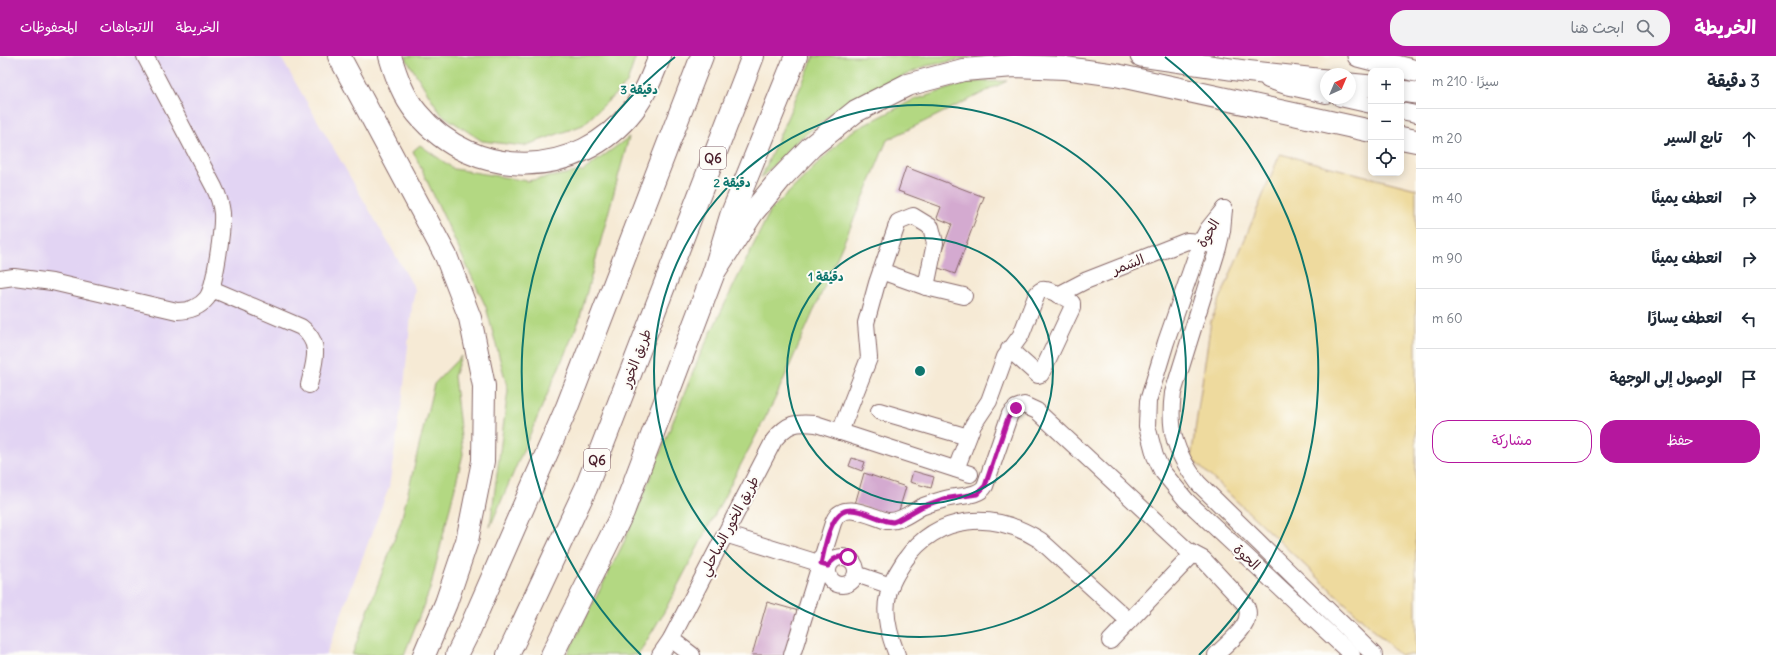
<!DOCTYPE html>
<html lang="ar">
<head>
<meta charset="utf-8">
<style>
  :root { --surface:#fff; --page:#f2f2f3; --text:#1f2937; --muted:#747a83; --line:#e0e1e3; --accent:#b5179e }
  body { margin:0; font-family:Delius,"Playpen Sans Arabic",sans-serif; background:var(--page); color:var(--text); direction:rtl }
  .controls { position:absolute; right:12px; top:12px; display:grid; overflow:hidden; border-radius:8px; box-shadow:0 2px 10px #0003 }
  .controls button { width:36px; height:36px; display:grid; place-items:center; padding:0; border:0; border-bottom:1px solid var(--line); background:var(--surface); color:var(--text); font:20px sans-serif }
  .compass { position:absolute; left:1320px; top:12px; width:36px; height:36px; border-radius:50%; background:var(--surface); box-shadow:0 2px 10px #0003; rotate:44deg }
  .stop { position:absolute; width:12px; height:12px; margin:-9px; border:3px solid #b5179e; border-radius:50%; background:#fff }
  .stop.end { background:#b5179e; border-color:#fff; box-shadow:0 1px 4px #0008 }
  .list { margin:0; padding:0; list-style:none }
  h2 { display:flex; justify-content:space-between; align-items:center; height:52px; margin:0; padding:0 16px; font-size:17px }
  h2 small { font-size:13px; font-weight:400; color:var(--muted) }
  .list li { display:grid; grid-template-columns:26px 1fr auto; gap:12px; align-items:center; box-sizing:border-box; height:60px; padding:0 16px; border-top:1px solid var(--line) }
  .list b { display:block; font-size:15px; white-space:nowrap }
  .list em { font-size:13px; font-style:normal; color:var(--muted) }
  .actions { display:flex; gap:8px; padding:12px 16px }
  .actions a { flex:1; padding:9px 0; border:1px solid var(--accent); border-radius:16px; text-align:center; font-size:14px; color:var(--accent) }
  .actions .main { background:var(--accent); color:#fff }
  .icon { flex:none; width:22px; height:22px; fill:none; stroke:currentColor; stroke-width:2; stroke-linecap:round; stroke-linejoin:round }
  .map { position:relative; flex:none; width:1416px; height:599px; overflow:hidden; direction:ltr }
  header { display:flex; align-items:center; gap:24px; box-sizing:border-box; height:56px; padding:0 20px; background:var(--accent); color:#fff }
  header strong { font-size:19px }
  nav { display:flex; gap:22px; margin-inline-start:auto; font-size:14px }
  .search { width:280px; height:36px; background:var(--page); display:flex; align-items:center; gap:10px; box-sizing:border-box; padding:0 14px; border-radius:16px; color:var(--muted); font-size:15px }
  main { display:flex }
  aside { flex:1; background:var(--surface) }
  .map>svg:first-child { display:block }
  .built { fill:#e2d4f3 }
  .green { fill:#b3d882; stroke:#7e7c56 }
  .sand { fill:#eeda9e; stroke:#9c7c64 }
  .building { fill:#d4aad0 }
  .lines { fill:none; stroke-linecap:round; stroke-linejoin:round }
  .minor-casing { stroke:#866666; stroke-width:18 }
  .major-casing { stroke:#866666; stroke-width:23 }
  .highway-casing { stroke:#866666; stroke-width:24 }
  .minor { stroke:#fff; stroke-width:16 }
  .major { stroke:#fff; stroke-width:21 }
  .highway { stroke:#fff; stroke-width:22 }
  .route { stroke:#b5179e; stroke-width:5 }
  .ring { fill:none; stroke:#0f766e; stroke-width:2 }
  .labels { text-anchor:middle; dominant-baseline:central; stroke-width:4; stroke-linejoin:round; paint-order:stroke }
  .shield { fill:#fdfcf7; stroke:#806168; stroke-width:1 }
  .shield-label { font-size:13px; font-weight:bold; fill:#4a1f2b }
  .street-label { font-size:14px; fill:#4a1f2b; stroke:#fdfcf7 }
  .centre { fill:#0f766e; stroke:#fdfcf7; stroke-width:2 }
  .ring-label { font-size:12px; text-anchor:middle; font-weight:bold; fill:#0f766e; stroke:#fdfcf7; stroke-width:4; stroke-linejoin:round; paint-order:stroke }
</style>
</head>
<body>
<header>
<strong>الخريطة</strong>
<div class="search"><svg class="icon" aria-label="search" viewBox="0 0 24 24"><circle cx="10" cy="10" r="6"/><path d="M15 15l6 6"/></svg>ابحث هنا</div>
<nav><a>الخريطة</a><a>الاتجاهات</a><a>المحفوظات</a></nav>
</header>
<main>
<aside>
<h2>3 دقيقة<small>سيرًا · 210 m</small></h2>
<ul class="list">
<li><svg class="icon" aria-label="ahead" viewBox="0 0 24 24"><path d="M12 20V5M6 11l6-6 6 6"/></svg><div><b>تابع السير</b></div><em>20 m</em></li>
<li><svg class="icon" aria-label="right" viewBox="0 0 24 24"><path d="M7 20v-9h11M14 6l5 5-5 5"/></svg><div><b>انعطف يمينًا</b></div><em>40 m</em></li>
<li><svg class="icon" aria-label="right" viewBox="0 0 24 24"><path d="M7 20v-9h11M14 6l5 5-5 5"/></svg><div><b>انعطف يمينًا</b></div><em>90 m</em></li>
<li><svg class="icon" aria-label="left" viewBox="0 0 24 24"><path d="M17 20v-9H6M10 6l-5 5 5 5"/></svg><div><b>انعطف يسارًا</b></div><em>60 m</em></li>
<li><svg class="icon" aria-label="arrive" viewBox="0 0 24 24"><path d="M6 21V4h12l-3 4 3 4H6"/></svg><div><b>الوصول إلى الوجهة</b></div></li>
</ul>
<div class="actions"><a class="main">حفظ</a><a>مشاركة</a></div>
</aside>
<div class="map">
<svg width="1416" height="599" viewBox="0 0 1416 599">
  <rect width="100%" height="100%" fill="#fdfcf7"/>
  <filter id="ink" filterUnits="userSpaceOnUse"><feTurbulence type="fractalNoise" baseFrequency=".025" numOctaves="2"/><feDisplacementMap in="SourceGraphic" scale="8" xChannelSelector="R" yChannelSelector="G"/><feConvolveMatrix kernelMatrix="1 2 1 2 8 2 1 2 1" color-interpolation-filters="sRGB"/></filter>
  <filter id="wash" filterUnits="userSpaceOnUse"><feTurbulence type="fractalNoise" baseFrequency=".012" numOctaves="4" result="noise"/><feDisplacementMap in="SourceGraphic" scale="16" xChannelSelector="R" yChannelSelector="G"/><feGaussianBlur stdDeviation="0.9" result="paint"/><feColorMatrix in="noise" values="0 0 0 0 0 0 0 0 0 0 0 0 0 0 0 0 0 1.4 0 .05"/><feComposite in="paint" operator="in"/></filter>
  <g filter="url(#wash)">
    <rect width="100%" height="100%" fill="#f6ead5"/>
    <path class="built" d="M0 0H280L415 233 412 250 403 339 389 431 326 599H0Z"/>
    <g class="green">
      <path d="M406 0H636L627 27 583 69 524 90 482 85 441 58 407 4Z"/>
      <path d="M814 0H978L926 10 854 42 799 83 761 122Z"/>
      <path d="M1007 25 887 84 865 138 775 343 664 556 638 599H567L624 486 700 299 770 155 849 77 911 45 969 26Z"/>
      <path d="M629 81 579 265 490 471 508 334 486 251 413 95 420 89 454 113 527 125 583 115Z"/>
      <path d="M461 300 454 320 463 398 430 533 404 599H352L401 465 434 328Z"/>
    </g>
    <path class="sand" d="M1280 98 1416 133V599H1400L1191 402 1211 265Z"/>
    <g id="blocks">
      <g class="building">
        <path d="M906 111 984 141 955 218 936 211 952 168 937 162 941 151 898 135Z"/>
        <path d="M852 402 865 406 862 415 849 410Z"/>
        <path d="M913 415 934 421 931 432 910 426Z"/>
        <path d="M864 417 906 431 897 461 855 448Z"/>
        <path d="M767 546 799 555 786 599H752Z"/>
      </g>
    </g>
  </g>
  <g filter="url(#ink)">
    <use href="#blocks" fill-opacity="0" stroke="#866666" stroke-width="1"/>
    <g class="lines">
      <defs>
        <g id="minor">
          <path d="M1268 24 1286 30 1326 39"/>
          <path d="M1340 42 1371 49"/>
          <path d="M1401 55 1416 58"/>
          <path d="M1224 153 1208 173 1201 186 1166 286 1148 345 1147 370 1155 400 1162 415 1186 444 1352 599"/>
          <path d="M1224 153 1222 175 1218 192 1173 337C1168 375 1175 396 1198 427L1374 599"/>
          <path d="M0 223 14 221 52 226 177 255C189 255 199 252 207 242 215 231 223 172 222 157 221 148 218 139 214 131L145 0"/>
          <path d="M926 231 964 240"/>
          <path d="M212 233 301 271C323 288 314 306 309 329"/>
          <path d="M1058 239 1085 225 1187 185 1201 186 1211 189"/>
          <path d="M879 355 968 381"/>
          <path d="M840 376 869 302 866 267 877 227 898 166 913 160 931 171 935 187 926 231 881 215"/>
          <path d="M956 413 973 369 989 345 1005 301 1021 279 1037 238C1039 236 1041 233 1045 234 1051 234 1069 243 1072 247V252L1041 318 1038 319 1009 293"/>
          <path d="M725 478 828 510"/>
          <circle cx="842" cy="515" r="14"/>
          <path d="M856 518 891 530"/>
          <path d="M671 583 692 599"/>
          <path d="M1110 585 1193 498"/>
          <path d="M660 599 671 583 774 384C788 367 795 366 816 368L970 418"/>
          <path d="M792 599 833 467C841 443 870 460 887 465 900 466 910 457 921 451 928 448 935 446 942 444 955 439 978 442 985 430L1010 358 1016 352 1024 349 1037 355 1188 495 1203 503 1245 548C1257 567 1228 586 1216 599"/>
          <path d="M897 599C890 581 883 559 888 540 890 527 898 515 905 504 938 457 994 455 1040 484L1129 565"/>
        </g>
        <g id="major">
          <path d="M1141 0 1244 15 1326 24"/>
          <path d="M1358 0 1416 15"/>
          <path d="M1350 28 1371 30"/>
          <path d="M1401 35 1416 37"/>
        </g>
        <g id="highway">
          <path d="M339 0 446 200 470 262 484 330 483 405 467 485 446 547 424 599"/>
          <path d="M390 0C396 20 403 40 417 57 474 126 578 124 633 54 645 39 653 18 660 0"/>
          <path d="M1401 82 1416 85"/>
          <path d="M714 216 753 156 781 122 811 91 856 55 907 29 963 14 1014 10 1065 12 1116 19 1371 75"/>
          <path d="M457 599 469 575 567 351 702 0"/>
          <path d="M508 599 586 432 753 0"/>
          <path d="M552 599 623 456 714 216 731 160 796 0"/>
        </g>
      </defs>
      <use href="#minor" class="minor-casing"/>
      <use href="#major" class="major-casing"/>
      <use href="#highway" class="highway-casing"/>
      <use href="#minor" class="minor"/>
      <use href="#major" class="major"/>
      <use href="#highway" class="highway"/>
    </g>
  </g>
  <g class="lines" filter="url(#ink)">
    <path class="route" d="M848 501C839 499 833 502 828 510L821 508C825 492 830 453 851 454 863 454 876 462 887 465L893 466 898 464 921 451 943 443 977 438 985 430 1008 362 1016 352"/>
  </g>
  <g class="ring">
    <circle cx="920" cy="315" r="133"/>
    <circle cx="920" cy="315" r="266"/>
    <path d="M641 599A398 398 0 0 1 675 1M1165 1A398 398 0 0 1 1199 599"/>
  </g>
  <g class="labels">
    <g class="shield">
      <rect x="700" y="91" width="26" height="22" rx="3"/>
      <rect x="584" y="393" width="26" height="22" rx="3"/>
    </g>
    <g class="shield-label">
      <text x="713" y="102">Q6</text>
      <text x="597" y="404">Q6</text>
    </g>
    <g class="street-label">
      <text transform="translate(1208 177) rotate(-60)">الحوة</text>
      <text transform="translate(1128 208) rotate(-21)">السَمر</text>
      <text transform="translate(636 302) rotate(-69)">طريق الخور</text>
      <text transform="translate(729 470) rotate(-62)">طريق الخور الساحلي</text>
      <text transform="translate(1247 501) rotate(43)">الحوة</text>
    </g>
  </g>
  <circle cx="920" cy="315" r="6" class="centre"/>
  <g class="ring-label">
    <text x="639" y="38">3 دقيقة</text>
    <text x="732" y="131">2 دقيقة</text>
    <text x="826" y="225">1 دقيقة</text>
  </g>
</svg>
<div class="controls">
<button>+</button>
<button>−</button>
<button><svg class="icon" aria-label="locate" viewBox="0 0 24 24"><circle cx="12" cy="12" r="6"/><path d="M12 2v4M12 18v4M2 12h4M18 12h4"/></svg></button>
</div>
<svg class="compass" viewBox="-18 -18 36 36"><path d="M0-13l5 13h-10z" fill="#e53935"/><path d="M0 13l5-13h-10z" fill="#747a83"/></svg>
<div class="stop" style="left:848px;top:501px"></div>
<div class="stop end" style="left:1016px;top:352px"></div>
</div>
</main>
</body>
</html>
